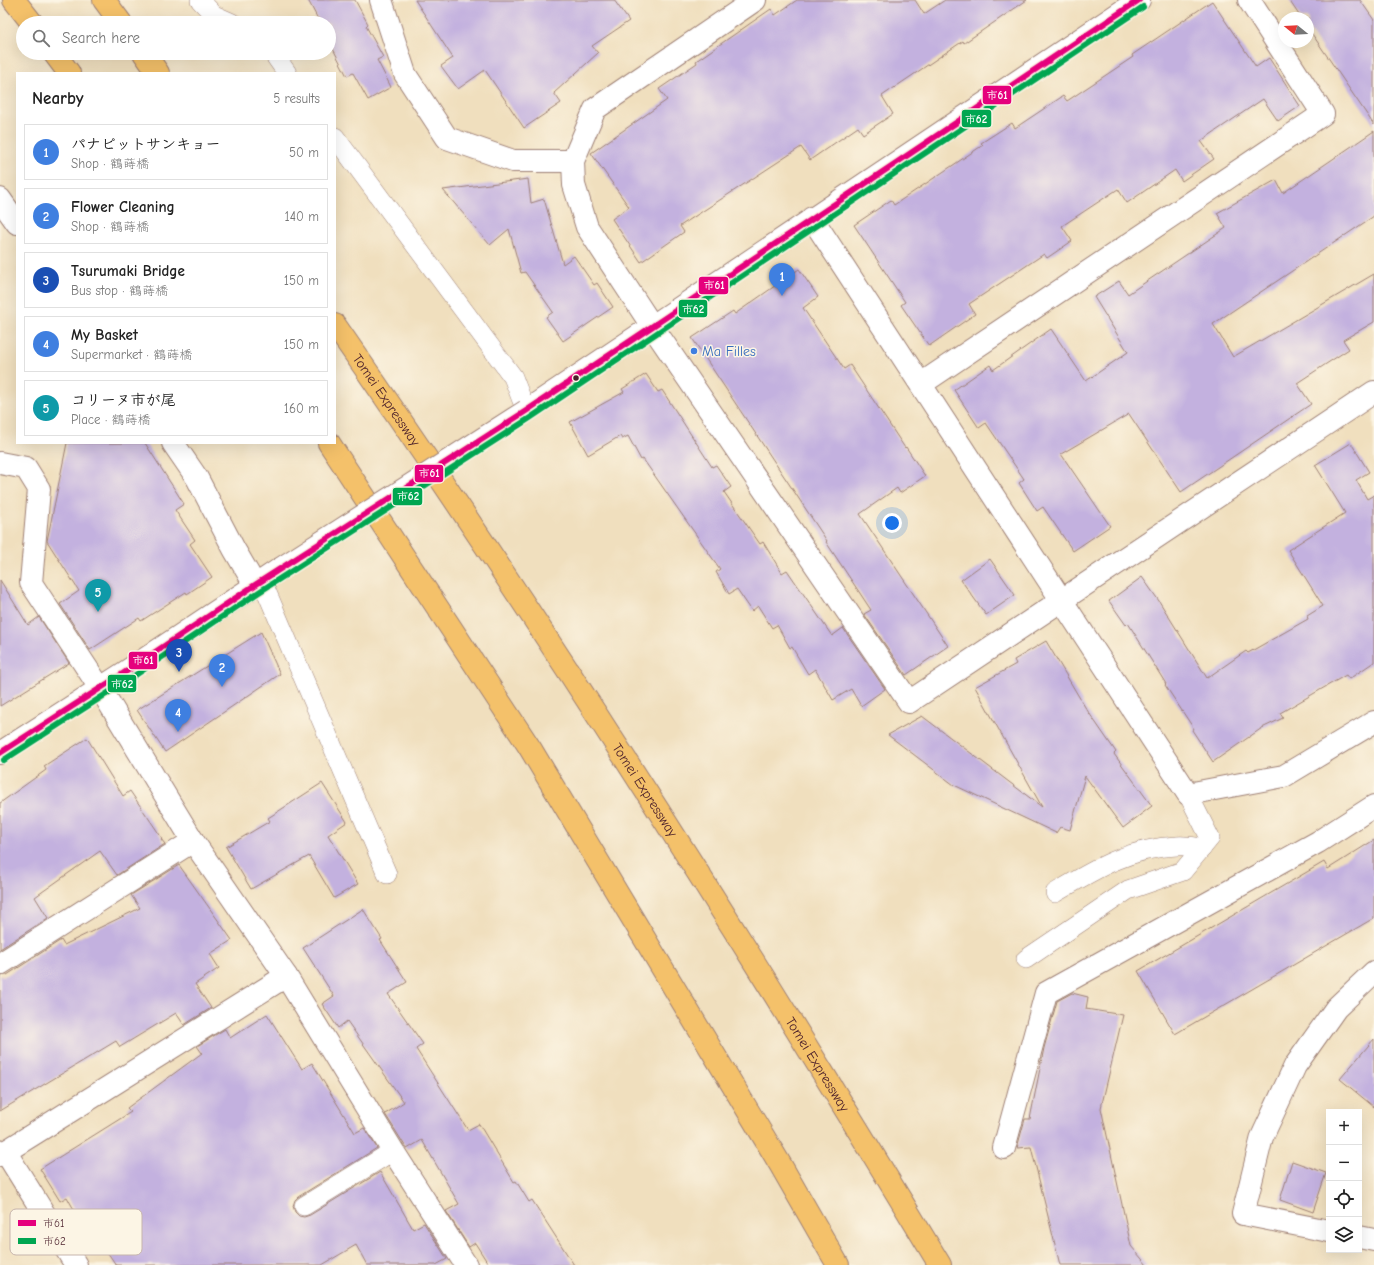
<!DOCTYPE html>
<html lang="en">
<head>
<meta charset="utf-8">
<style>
  :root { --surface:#fff; --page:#f6f6f6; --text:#222; --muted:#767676; --line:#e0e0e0; --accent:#0b8043 }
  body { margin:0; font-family:"Comic Neue","Klee One",sans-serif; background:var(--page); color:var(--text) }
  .controls { position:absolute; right:12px; bottom:12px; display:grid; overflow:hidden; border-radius:0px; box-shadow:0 4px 16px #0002 }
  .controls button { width:36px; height:36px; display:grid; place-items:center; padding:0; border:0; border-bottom:1px solid var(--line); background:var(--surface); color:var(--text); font:20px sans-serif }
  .compass { position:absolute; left:1278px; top:12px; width:36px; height:36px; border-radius:50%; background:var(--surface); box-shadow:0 4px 16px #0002; rotate:288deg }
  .you { position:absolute; left:892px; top:523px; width:14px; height:14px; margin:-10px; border:3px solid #fff; border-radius:50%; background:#1a73e8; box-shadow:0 0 0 6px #1a73e833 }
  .badge { display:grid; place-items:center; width:26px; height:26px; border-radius:50%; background:var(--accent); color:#fff; font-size:13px; font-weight:700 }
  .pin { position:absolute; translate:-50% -33px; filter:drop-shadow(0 1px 2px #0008) }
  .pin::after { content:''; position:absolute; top:21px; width:14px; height:12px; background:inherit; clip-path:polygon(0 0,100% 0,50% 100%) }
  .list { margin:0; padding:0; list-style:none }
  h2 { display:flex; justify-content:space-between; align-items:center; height:52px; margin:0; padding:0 16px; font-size:17px }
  h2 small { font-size:13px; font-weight:400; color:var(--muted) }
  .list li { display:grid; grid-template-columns:26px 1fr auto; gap:12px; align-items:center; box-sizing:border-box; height:56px; margin:0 8px 8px; padding:0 8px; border:1px solid var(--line); border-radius:0px }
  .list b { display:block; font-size:15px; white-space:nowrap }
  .list p { margin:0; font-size:13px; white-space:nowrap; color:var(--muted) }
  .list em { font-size:13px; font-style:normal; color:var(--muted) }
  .icon { flex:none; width:22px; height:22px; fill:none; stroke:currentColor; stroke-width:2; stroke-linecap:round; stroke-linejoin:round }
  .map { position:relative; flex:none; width:1374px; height:1265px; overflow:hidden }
  .search { position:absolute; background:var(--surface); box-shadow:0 4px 16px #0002; left:16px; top:16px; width:320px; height:44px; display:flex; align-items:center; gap:10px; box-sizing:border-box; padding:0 14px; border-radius:22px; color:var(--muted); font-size:15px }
  .panel { position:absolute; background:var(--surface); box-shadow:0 4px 16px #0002; left:16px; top:72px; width:320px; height:372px; border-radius:0px }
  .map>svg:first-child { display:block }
  .building { fill:#c3b1df }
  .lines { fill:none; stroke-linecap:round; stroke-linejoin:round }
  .service-casing { stroke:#9d7f74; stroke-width:20 }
  .pedestrian-casing { stroke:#9d7f74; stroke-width:24 }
  .minor-casing { stroke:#9d7f74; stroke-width:24 }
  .tertiary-casing { stroke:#9d7f74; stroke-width:24 }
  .motorway-casing { stroke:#9d7f74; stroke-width:24 }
  .service { stroke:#fff; stroke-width:19 }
  .pedestrian { stroke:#fff; stroke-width:22 }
  .minor { stroke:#fff; stroke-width:22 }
  .tertiary { stroke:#fff; stroke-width:22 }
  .motorway { stroke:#f4c16a; stroke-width:22 }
  .tertiary-bridge-casing { stroke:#9d7f74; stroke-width:24; stroke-linecap:butt }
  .tertiary-bridge { stroke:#fff; stroke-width:22 }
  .bus-1-casing { stroke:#fcf5e5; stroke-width:9 }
  .bus-2-casing { stroke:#fcf5e5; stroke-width:9 }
  .bus-1 { stroke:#e5007d; stroke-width:6 }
  .bus-2 { stroke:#00a651; stroke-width:6 }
  .shop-dot { fill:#3f7fe0; stroke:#fcf5e5; stroke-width:1.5 }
  .bus-dot { fill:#4a1f2b; stroke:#fcf5e5; stroke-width:1.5 }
  .labels { text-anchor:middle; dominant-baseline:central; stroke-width:3; stroke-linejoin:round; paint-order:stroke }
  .shop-label { font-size:14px; fill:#366cbe; stroke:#fcf5e5; text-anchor:start }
  .street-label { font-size:14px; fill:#4a1f2b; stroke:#fcf5e5 }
  .key { fill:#fcf5e5; stroke:#c7b5ad; stroke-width:1 }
  .key-label { font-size:11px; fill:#4a1f2b }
  .line-badge { stroke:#fcf5e5; stroke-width:1.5 }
  .badge-label { font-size:11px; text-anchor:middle; font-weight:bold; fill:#fff }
</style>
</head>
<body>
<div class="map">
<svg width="1374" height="1265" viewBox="0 0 1374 1265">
  <rect width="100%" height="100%" fill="#fcf5e5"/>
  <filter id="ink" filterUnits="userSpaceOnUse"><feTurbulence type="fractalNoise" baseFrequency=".025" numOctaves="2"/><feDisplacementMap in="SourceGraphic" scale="8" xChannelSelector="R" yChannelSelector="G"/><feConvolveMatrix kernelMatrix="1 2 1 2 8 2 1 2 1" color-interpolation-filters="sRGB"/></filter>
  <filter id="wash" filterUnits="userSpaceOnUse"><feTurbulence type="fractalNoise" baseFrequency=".012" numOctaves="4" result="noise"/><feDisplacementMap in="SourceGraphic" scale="16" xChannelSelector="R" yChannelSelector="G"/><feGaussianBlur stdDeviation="0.9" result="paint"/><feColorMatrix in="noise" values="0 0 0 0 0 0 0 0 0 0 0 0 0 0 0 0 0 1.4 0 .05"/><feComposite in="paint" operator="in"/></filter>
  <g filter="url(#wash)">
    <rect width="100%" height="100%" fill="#f0dfbe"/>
    <g id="blocks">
      <g class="building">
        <path d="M308 0H355L368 24 366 26 383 57 377 60 391 87 368 100 353 73 347 76 329 41V23H320Z"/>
        <path d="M415 0H614L629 21 592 46 598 53 554 93 561 103 524 128 485 70 458 89 441 66 453 58Z"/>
        <path d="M797 0H915L924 14 945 0H1027L964 43 963 41 882 96 893 114 863 134 858 127 810 160 801 147 680 226 684 232 641 262 612 219 629 207 591 153 667 100 659 89 697 63 696 61 771 9 775 15Z"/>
        <path d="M1289 0H1360L1374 20V125L1308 28V18H1301Z"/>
        <path d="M1212 1 1256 67 1269 58 1300 106 1278 121 1263 99 1201 141 1214 159 1182 181 1175 170 1127 203 1118 189 1062 226 1072 241 1047 258 1044 254 969 304 975 314 929 346 901 305 905 302 854 225 891 200 894 205 983 145 981 143 1012 123 1015 128 1063 96 1067 101 1133 57 1132 55Z"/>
        <path d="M1374 131V216L1213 324 1233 357 1374 274V322L1343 340 1349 349 1297 383 1311 404 1181 492 1129 414 1061 454 1110 526 1073 551 1043 507 1037 511 1019 483 1024 479 986 423 979 428 954 390 990 365 993 370 1051 329 1086 381 1128 352 1094 297 1119 281 1128 294 1226 228 1217 213 1276 180 1283 193Z"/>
        <path d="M528 179 531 203 544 199 563 264 574 256 594 285 597 283 613 307 563 341 546 317 553 312 525 272 521 273 509 229 490 245 443 190Z"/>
        <path d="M799 269 818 297 803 308 844 369 850 365 905 448 906 447 925 476 900 493 897 488 860 514 948 646 906 675 864 614 871 610 826 542 827 541 692 338 733 311 735 314Z"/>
        <path d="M646 374 658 392 662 390 712 467 716 465 731 487 724 492 760 544 763 542 782 573 787 570 832 636 843 628 885 689 861 706 851 689 833 700 815 669 808 674 792 647 790 648 777 625 772 628 758 606 752 611 737 589 729 594 716 572 720 569 643 459 641 460 628 436 622 439 620 436 588 455 570 422 624 392 622 389Z"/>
        <path d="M67 443H145L184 504 175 510 195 540 190 544 212 577 187 594 186 592 141 621 139 618 90 650 60 604 79 591 47 541Z"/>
        <path d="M1351 443 1369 472 1356 480 1367 499 1374 495V662L1349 679 1346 675 1280 713 1283 718 1262 728 1213 762 1192 730 1194 729 1165 685 1166 684 1128 623 1126 625 1109 601 1142 577 1159 601 1207 678 1246 651 1248 653 1308 619 1307 616 1323 606 1288 550 1345 513 1315 465Z"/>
        <path d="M990 559 1015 595 986 615 961 580Z"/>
        <path d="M0 580 28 625 39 617 69 663 0 706Z"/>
        <path d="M261 632 280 674 165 752 137 710Z"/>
        <path d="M1046 641 1085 707 1116 752 1114 754 1152 806 1123 828 1085 776 1070 830 1060 827 1056 833 954 785 888 735 922 716 1042 807 975 687 1016 664 1014 660Z"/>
        <path d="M87 738 123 796 130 791 162 838 161 839 165 844 117 875 100 851 35 897 48 918 0 949V803L46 770 44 766Z"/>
        <path d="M322 783 347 822 328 835 358 884 334 898 309 856 251 889 226 847 270 821 268 818Z"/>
        <path d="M1374 840V918L1175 1034 1138 971 1324 862 1328 869Z"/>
        <path d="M179 865 232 940 210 954 219 968 195 984 211 1008 184 1025 176 1013 120 1047 116 1041 0 1111V976L7 975 61 940 64 945 140 908 131 895Z"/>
        <path d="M363 909 382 939 380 940 407 982 388 994 423 1044 416 1049 468 1130 479 1124 514 1182 516 1181 529 1202 532 1200 574 1265H489L475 1243 469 1247 446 1211 459 1204 422 1140 407 1149 385 1114 404 1102 347 1021 338 1028 322 1004 334 996 303 948Z"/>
        <path d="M1072 993 1088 997 1086 1009 1123 1015 1101 1108 1131 1246 1147 1265H1060L1031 1147 1017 1148 1025 1119H1030L1044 1048 1057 1001Z"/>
        <path d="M267 1014 302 1069 312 1063 355 1133 364 1128 377 1148 298 1197 295 1200 293 1206 295 1212 299 1216 304 1217 310 1215 380 1172 413 1229 424 1223 447 1259 436 1265H367L356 1245 322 1265H116L102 1244 95 1247 67 1197 60 1201 40 1169 131 1112 127 1108 202 1053 197 1046 225 1029 230 1038Z"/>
        <path d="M1374 1039V1107L1340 1079Z"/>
        <path d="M1292 1161 1326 1173 1313 1212 1280 1200Z"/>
      </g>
    </g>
  </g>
  <g filter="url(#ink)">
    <use href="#blocks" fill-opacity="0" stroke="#9d7f74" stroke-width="1"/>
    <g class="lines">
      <defs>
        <g id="service">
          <path d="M200 0 214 15 232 23"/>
          <path d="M273 53 287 73"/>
          <path d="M335 137 513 377 526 411"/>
          <path d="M262 581 387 874"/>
          <path d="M1055 893C1095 869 1129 848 1177 846 1185 845 1194 847 1202 848"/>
          <path d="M1026 959 1128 890 1183 871 1210 838 1188 794"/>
          <path d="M304 1206 393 1151"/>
        </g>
        <path id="pedestrian" d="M1004 1148 1046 993 1318 842 1374 806"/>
        <g id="minor">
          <path d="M381 0 405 74 447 138 513 161H573"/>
          <path d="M755 0 595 109 573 161 574 185 587 227 652 326 909 702 1374 392"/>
          <path d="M0 199 17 223"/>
          <path d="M921 384 1323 114 1249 0"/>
          <path d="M173 443 197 478 234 549 255 585"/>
          <path d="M0 463 26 468 39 489 31 583 100 688 193 841 286 976 393 1151 466 1265"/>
          <path d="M0 964 193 841"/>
          <path d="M5 1151 76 1265"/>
          <path d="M0 1155 286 976"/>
          <path d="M1329 1231 1243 1214 1262 1137 1295 1066 1336 1008 1374 972"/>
          <path d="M1359 1237 1374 1240"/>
        </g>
        <g id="tertiary">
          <path d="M812 218 1188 794 1284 776 1374 722"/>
          <path d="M526 411 1139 0"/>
          <path d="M0 753 124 673 280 569"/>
        </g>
        <g id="motorway">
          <path d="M14 0 32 23"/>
          <path d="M104 0 121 23"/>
          <path d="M54 53 69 73"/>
          <path d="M144 53 158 73"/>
          <path id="s1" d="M335 325C548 631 748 946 940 1265"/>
          <path d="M329 443 530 748 780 1164 838 1265"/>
        </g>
      </defs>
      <use href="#service" class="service-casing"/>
      <use href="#pedestrian" class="pedestrian-casing"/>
      <use href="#minor" class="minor-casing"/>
      <use href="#tertiary" class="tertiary-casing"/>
      <use href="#motorway" class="motorway-casing"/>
      <use href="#service" class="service"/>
      <use href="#pedestrian" class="pedestrian"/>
      <use href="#minor" class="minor"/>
      <use href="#tertiary" class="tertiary"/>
      <use href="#motorway" class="motorway"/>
      <defs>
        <path id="tertiary-bridge" d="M280 569 526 411"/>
      </defs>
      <use href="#tertiary-bridge" class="tertiary-bridge-casing"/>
      <use href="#tertiary-bridge" class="tertiary-bridge"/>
      <defs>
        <path id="bus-1" d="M0 753 124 673 255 585 526 411 1139 0"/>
        <path id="bus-2" d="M4 760 128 680 259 592 530 418 1143 7"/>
      </defs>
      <use href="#bus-1" class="bus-1-casing"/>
      <use href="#bus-2" class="bus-2-casing"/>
      <use href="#bus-1" class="bus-1"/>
      <use href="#bus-2" class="bus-2"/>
    </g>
  </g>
  <circle class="shop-dot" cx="694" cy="351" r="4"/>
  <circle class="bus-dot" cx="576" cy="378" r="3.5"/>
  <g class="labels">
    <g class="shop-label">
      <text x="702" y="351">Ma Filles</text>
    </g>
    <g class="street-label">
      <text stroke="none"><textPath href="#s1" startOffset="91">Tomei Expressway</textPath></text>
      <text stroke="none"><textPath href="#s1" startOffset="559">Tomei Expressway</textPath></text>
      <text stroke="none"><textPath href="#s1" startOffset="883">Tomei Expressway</textPath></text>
    </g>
  </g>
  <rect x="10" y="1209" width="132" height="46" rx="6" class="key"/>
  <rect x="18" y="1220" width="18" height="6" fill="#e5007d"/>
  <rect x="18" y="1238" width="18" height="6" fill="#00a651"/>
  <g class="key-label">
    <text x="43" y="1227">市61</text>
    <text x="43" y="1245">市62</text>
  </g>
  <g class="line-badge">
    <rect x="982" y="85" width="30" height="20" rx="4" fill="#e5007d"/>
    <rect x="961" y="109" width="31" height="19" rx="4" fill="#00a651"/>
    <rect x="698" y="276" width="31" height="19" rx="4" fill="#e5007d"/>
    <rect x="678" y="299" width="30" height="19" rx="4" fill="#00a651"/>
    <rect x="414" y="464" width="30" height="19" rx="4" fill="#e5007d"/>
    <rect x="392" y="487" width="31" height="19" rx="4" fill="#00a651"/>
    <rect x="128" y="651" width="30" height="19" rx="4" fill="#e5007d"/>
    <rect x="107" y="674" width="30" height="19" rx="4" fill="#00a651"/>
  </g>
  <g class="badge-label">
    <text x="997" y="99">市61</text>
    <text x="976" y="123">市62</text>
    <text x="714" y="289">市61</text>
    <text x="693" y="313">市62</text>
    <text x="429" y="477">市61</text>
    <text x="408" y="500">市62</text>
    <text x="143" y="664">市61</text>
    <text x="122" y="688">市62</text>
  </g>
</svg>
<div class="controls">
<button>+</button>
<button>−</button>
<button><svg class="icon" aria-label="locate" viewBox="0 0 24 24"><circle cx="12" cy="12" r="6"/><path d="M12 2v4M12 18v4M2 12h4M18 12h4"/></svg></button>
<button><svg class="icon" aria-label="layers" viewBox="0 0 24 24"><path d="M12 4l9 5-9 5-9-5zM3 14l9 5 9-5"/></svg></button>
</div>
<svg class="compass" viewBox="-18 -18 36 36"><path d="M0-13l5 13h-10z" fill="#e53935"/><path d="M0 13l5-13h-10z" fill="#767676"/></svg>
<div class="you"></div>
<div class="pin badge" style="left:782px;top:296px;background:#3f7fe0">1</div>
<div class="pin badge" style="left:222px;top:687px;background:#3f7fe0">2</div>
<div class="pin badge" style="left:179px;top:672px;background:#1a4fb4">3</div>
<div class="pin badge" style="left:178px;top:732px;background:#3f7fe0">4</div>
<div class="pin badge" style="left:98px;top:612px;background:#0f9aa8">5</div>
<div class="search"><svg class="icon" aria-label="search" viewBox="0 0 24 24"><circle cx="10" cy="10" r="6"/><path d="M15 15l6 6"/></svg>Search here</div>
<section class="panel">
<h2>Nearby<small>5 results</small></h2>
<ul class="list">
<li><span class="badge" style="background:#3f7fe0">1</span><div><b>パナピットサンキョー</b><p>Shop · 鶴蒔橋</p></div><em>50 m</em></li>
<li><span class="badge" style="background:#3f7fe0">2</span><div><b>Flower Cleaning</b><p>Shop · 鶴蒔橋</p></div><em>140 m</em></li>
<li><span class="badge" style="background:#1a4fb4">3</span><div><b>Tsurumaki Bridge</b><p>Bus stop · 鶴蒔橋</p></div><em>150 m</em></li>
<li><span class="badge" style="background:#3f7fe0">4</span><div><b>My Basket</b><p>Supermarket · 鶴蒔橋</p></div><em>150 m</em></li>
<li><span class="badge" style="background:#0f9aa8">5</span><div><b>コリーヌ市が尾</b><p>Place · 鶴蒔橋</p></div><em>160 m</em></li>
</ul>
</section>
</div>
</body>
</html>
